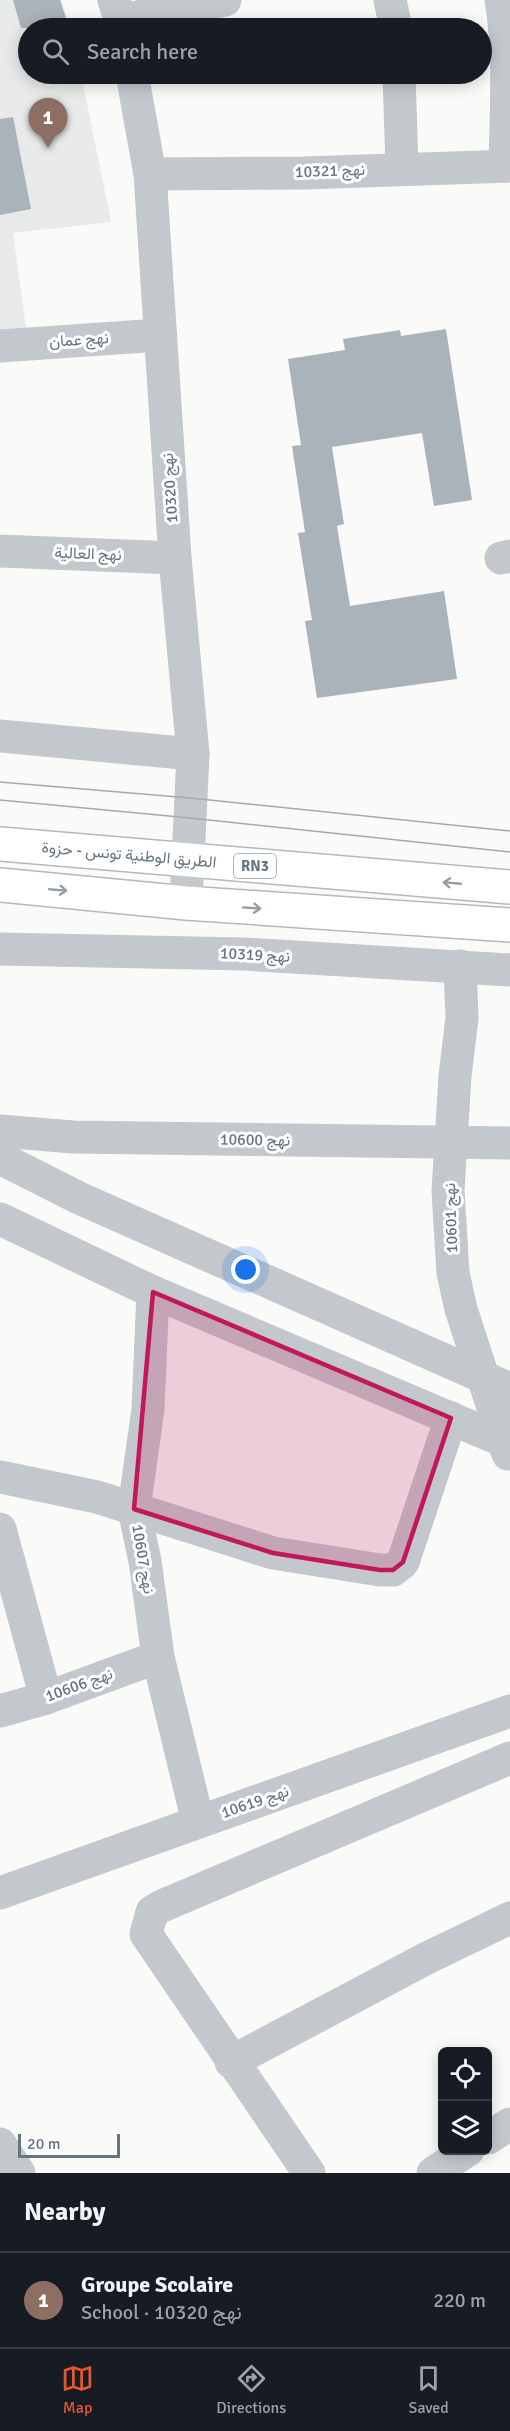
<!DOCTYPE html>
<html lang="en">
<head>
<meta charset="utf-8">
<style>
  :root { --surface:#171b24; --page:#20242c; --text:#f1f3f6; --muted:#9ea1a6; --line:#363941; --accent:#e4572e }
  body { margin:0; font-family:Signika,Vazirmatn,sans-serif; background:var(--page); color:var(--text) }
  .controls { position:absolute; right:18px; bottom:18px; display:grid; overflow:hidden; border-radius:9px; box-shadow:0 3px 15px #0003 }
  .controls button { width:54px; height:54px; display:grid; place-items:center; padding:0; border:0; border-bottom:2px solid var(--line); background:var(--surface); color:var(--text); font:30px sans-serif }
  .scale { position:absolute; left:18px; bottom:15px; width:102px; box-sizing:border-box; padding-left:6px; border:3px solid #657683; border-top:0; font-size:16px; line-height:21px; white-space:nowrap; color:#657683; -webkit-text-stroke:4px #fff; paint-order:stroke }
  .you { position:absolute; left:246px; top:1270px; width:21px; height:21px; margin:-15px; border:4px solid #fff; border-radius:50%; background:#1a73e8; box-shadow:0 0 0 9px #1a73e833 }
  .badge { display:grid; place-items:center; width:39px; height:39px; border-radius:50%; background:var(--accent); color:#fff; font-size:20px; font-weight:700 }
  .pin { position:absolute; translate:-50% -50px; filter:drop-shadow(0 2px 3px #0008) }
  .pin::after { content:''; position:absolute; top:32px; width:21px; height:18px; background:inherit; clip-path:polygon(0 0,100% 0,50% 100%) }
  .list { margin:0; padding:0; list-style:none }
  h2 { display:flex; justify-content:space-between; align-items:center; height:78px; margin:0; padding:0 24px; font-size:26px }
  h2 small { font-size:20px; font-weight:400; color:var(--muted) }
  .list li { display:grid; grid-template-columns:39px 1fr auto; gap:18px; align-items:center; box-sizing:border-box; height:96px; padding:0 24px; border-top:2px solid var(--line) }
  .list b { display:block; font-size:22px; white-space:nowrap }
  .list p { margin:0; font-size:20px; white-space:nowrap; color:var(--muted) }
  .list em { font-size:20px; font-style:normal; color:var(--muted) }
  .icon { flex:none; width:33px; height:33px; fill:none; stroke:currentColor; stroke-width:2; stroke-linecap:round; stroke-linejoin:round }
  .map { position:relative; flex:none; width:510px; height:2173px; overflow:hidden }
  .search { position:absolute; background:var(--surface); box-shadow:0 3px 15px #0003; left:18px; right:18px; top:18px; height:66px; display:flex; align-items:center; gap:15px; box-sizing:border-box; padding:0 21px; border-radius:33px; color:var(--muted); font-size:22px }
  .sheet { height:174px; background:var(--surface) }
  nav { display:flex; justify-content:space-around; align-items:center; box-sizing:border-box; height:84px; border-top:2px solid var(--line); background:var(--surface); font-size:16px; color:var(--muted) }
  nav a { display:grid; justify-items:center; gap:3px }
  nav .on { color:var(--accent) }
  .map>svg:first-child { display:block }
  .built { fill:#e8e9e9 }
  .building { fill:#aab3b9 }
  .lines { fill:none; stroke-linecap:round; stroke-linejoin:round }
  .trunk-casing { stroke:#b4b9bd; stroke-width:36 }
  .minor { stroke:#c3c8cc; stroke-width:33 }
  .tertiary { stroke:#c3c8cc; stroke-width:33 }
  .trunk { stroke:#fff; stroke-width:33 }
  .tram { stroke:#a2aab0; stroke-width:1.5 }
  .oneway { stroke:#939fa8 }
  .marked { fill:#c2185b; fill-opacity:0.2; stroke:#c2185b; stroke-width:4.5; stroke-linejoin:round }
  .labels { text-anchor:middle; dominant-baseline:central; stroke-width:6; stroke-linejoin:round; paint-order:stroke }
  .shield { fill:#fff; stroke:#939fa8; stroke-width:1.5 }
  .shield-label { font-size:15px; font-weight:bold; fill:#657683 }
  .street-label { font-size:16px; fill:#657683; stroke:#fff }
</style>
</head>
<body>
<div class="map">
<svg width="510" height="2173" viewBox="0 0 510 2173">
  <rect width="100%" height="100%" fill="#fafaf8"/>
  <path class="built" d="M0 0H61L71 28H28V74H81L111 222 13 233 26 328 0 331Z"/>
  <g class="building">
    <path d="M13 0H60L69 28H21Z"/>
    <path d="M13 117 31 209 0 215V119Z"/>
    <path d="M446 329 472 500 434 506 422 433 332 447 344 524 337 526 350 606 444 591 457 679 317 698 305 621 312 620 298 533 305 532 292 446 301 445 288 359 345 350 343 339 400 330 401 336Z"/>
  </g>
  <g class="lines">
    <defs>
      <g id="trunk">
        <path d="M0 844 510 887"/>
        <path d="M0 885 186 903 510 925"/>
      </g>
    </defs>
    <use href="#trunk" class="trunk-casing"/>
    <g class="minor">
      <path d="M390 0 396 28"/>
      <path d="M501 0C510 50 506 114 505 166"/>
      <path d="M122 20 225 0"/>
      <path d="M399 74 402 168"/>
      <path d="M150 174 305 173 510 166"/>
      <path d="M0 346 159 335"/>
      <path d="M0 551 175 558"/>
      <path d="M501 558 510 556"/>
      <path d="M0 736 193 754"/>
      <path d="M0 949 244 954 510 970"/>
      <path d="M460 966 462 1018 455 1076 448 1191 453 1273 461 1309 508 1454"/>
      <path d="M0 1131 73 1137 510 1143"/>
      <path d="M0 1158 79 1198 510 1389"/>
      <path d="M0 1219 153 1292 504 1441"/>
      <path d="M153 1292 148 1409 134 1509 145 1561 158 1657 198 1822"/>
      <path d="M0 1477 97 1497 273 1553 380 1570H393L403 1562 451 1418"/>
      <path d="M0 1529 46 1698"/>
      <path d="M0 1711 46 1698 158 1657"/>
      <path d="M0 1893 510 1711"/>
      <path d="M231 2062 427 1958 510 1918"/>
      <path d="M0 2144 19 2173"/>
      <path d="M309 2173 146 1934 152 1912 162 1906 510 1758"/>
    </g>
    <g class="tertiary">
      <path d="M114 0 123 28"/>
      <path d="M132 74 150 174 175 558 193 754 186 903"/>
      <path d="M488 2138 510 2124"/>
      <path d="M433 2173 468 2150"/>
    </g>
    <use href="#trunk" class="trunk"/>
    <g class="tram">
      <path d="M0 782 190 798 510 831"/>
      <path d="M0 800 190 818 510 852"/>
    </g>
  </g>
  <defs><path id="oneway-shaft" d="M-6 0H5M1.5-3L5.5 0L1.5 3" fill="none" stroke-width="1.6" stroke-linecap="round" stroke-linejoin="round" transform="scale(1.5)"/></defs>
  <g class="oneway">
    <use href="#oneway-shaft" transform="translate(452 883) rotate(-175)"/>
    <use href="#oneway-shaft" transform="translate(58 890) rotate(5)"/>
    <use href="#oneway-shaft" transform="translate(252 908) rotate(4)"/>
  </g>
  <path class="marked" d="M153 1292 451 1418 403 1562 393 1570H380L273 1553 134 1509Z"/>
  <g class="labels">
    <rect class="shield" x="234" y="854" width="42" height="24" rx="4.5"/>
    <g class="shield-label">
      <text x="255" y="866">RN3</text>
    </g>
    <g class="street-label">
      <text transform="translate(330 171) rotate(-2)">نهج 10321</text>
      <text transform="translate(79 340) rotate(-4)">نهج عمان</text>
      <text transform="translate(170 488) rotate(-94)">نهج 10320</text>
      <text transform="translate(88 554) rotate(2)">نهج العالية</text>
      <text transform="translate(129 855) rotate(5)">الطريق الوطنية تونس - حزوة</text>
      <text transform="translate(255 955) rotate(3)">نهج 10319</text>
      <text transform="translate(255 1140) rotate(1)">نهج 10600</text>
      <text transform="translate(451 1218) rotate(-92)">نهج 10601</text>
      <text transform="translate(143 1559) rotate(80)">نهج 10607</text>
      <text transform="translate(79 1685) rotate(-20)">نهج 10606</text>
      <text transform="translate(255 1802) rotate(-19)">نهج 10619</text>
    </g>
  </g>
</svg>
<div class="controls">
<button><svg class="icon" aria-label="locate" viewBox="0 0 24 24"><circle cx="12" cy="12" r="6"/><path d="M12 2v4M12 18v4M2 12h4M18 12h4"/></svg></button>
<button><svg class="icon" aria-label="layers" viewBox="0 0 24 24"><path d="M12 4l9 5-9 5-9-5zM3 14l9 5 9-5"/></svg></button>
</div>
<div class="scale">20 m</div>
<div class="you"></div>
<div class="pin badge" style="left:48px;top:148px;background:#8d6e63">1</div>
<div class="search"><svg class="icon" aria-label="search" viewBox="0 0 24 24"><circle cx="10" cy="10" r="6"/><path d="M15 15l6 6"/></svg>Search here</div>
</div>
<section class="sheet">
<h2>Nearby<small></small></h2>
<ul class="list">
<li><span class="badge" style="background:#8d6e63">1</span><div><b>Groupe Scolaire</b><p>School · نهج 10320</p></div><em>220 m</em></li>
</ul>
</section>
<nav>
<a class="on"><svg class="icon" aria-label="map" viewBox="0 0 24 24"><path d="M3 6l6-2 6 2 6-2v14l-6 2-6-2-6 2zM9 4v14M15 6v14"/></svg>Map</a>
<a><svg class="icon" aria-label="directions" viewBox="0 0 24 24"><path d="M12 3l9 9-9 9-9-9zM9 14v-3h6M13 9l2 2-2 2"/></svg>Directions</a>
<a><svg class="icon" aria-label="saved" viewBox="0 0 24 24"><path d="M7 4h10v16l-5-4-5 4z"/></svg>Saved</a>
</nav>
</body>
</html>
